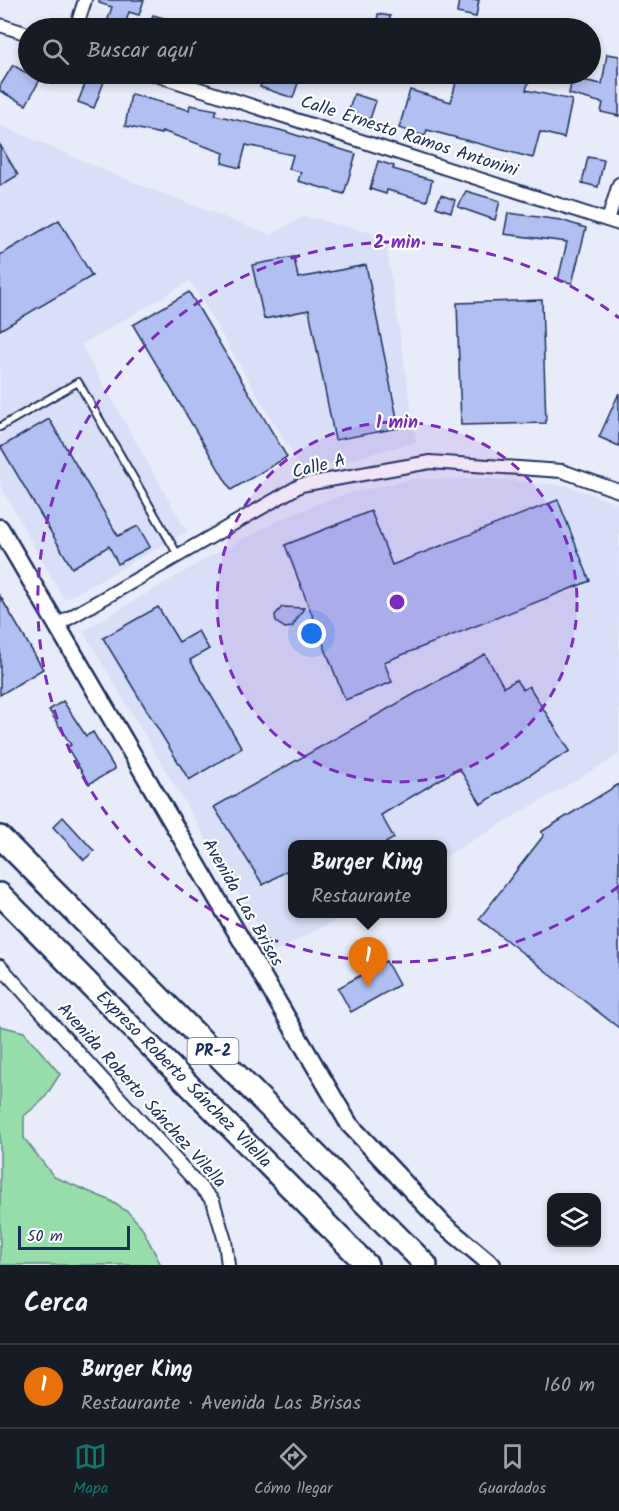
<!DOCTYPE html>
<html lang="es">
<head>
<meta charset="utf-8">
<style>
  :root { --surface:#171b24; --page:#242831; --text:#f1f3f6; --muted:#9ea1a6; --line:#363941; --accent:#0f766e }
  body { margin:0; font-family:Kalam,sans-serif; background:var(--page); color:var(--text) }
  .controls { position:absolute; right:18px; bottom:18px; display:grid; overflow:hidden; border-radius:12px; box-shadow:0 3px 9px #0003 }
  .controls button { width:54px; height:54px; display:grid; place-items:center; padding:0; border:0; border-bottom:2px solid var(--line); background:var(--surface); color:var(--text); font:30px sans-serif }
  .scale { position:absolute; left:18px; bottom:15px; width:112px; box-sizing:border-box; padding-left:6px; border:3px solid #1b2f5e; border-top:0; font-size:16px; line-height:21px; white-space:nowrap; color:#1b2f5e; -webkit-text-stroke:4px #fff; paint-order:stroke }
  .you { position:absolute; left:312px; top:634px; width:21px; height:21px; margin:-15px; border:4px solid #fff; border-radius:50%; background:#1a73e8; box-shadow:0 0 0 9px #1a73e833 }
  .badge { display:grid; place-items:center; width:39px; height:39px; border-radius:50%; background:var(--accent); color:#fff; font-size:20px; font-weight:700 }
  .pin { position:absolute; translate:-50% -50px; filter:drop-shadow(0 2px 3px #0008) }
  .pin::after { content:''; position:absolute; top:32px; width:21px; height:18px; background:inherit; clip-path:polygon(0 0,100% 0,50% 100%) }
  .popup { position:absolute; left:288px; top:840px; width:159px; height:78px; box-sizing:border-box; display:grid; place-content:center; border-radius:12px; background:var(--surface); filter:drop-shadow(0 2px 4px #0005); font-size:20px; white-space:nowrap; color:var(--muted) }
  .popup b { font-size:22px; color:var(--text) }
  .popup::after { content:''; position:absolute; left:50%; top:100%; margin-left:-12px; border:12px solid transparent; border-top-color:var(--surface) }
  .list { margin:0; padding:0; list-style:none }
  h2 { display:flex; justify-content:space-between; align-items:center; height:78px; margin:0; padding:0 24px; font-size:26px }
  h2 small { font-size:20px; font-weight:400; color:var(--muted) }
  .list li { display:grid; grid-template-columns:39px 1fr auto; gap:18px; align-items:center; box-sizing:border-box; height:84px; padding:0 24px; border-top:2px solid var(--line) }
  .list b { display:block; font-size:22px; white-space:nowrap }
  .list p { margin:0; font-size:20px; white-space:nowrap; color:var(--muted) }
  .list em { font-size:20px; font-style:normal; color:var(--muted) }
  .icon { flex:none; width:33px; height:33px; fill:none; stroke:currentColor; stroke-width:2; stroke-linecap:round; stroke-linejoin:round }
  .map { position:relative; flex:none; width:619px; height:1265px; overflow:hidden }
  .search { position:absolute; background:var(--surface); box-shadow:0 3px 9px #0003; left:18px; right:18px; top:18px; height:66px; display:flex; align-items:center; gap:15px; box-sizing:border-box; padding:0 21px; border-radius:33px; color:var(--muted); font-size:22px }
  .sheet { height:162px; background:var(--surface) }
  nav { display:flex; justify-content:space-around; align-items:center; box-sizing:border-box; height:84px; border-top:2px solid var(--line); background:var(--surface); font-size:16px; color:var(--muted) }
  nav a { display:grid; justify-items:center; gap:3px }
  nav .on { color:var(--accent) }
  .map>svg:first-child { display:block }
  .built { fill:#d8dff7 }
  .green { fill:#97ddaa; stroke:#598684; stroke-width:1.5 }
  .building { fill:#b1c0f0; stroke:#1b2f5e; stroke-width:1.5 }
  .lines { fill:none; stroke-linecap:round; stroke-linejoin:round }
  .service-casing { stroke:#1b2f5e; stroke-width:10 }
  .minor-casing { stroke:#1b2f5e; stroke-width:16 }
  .tertiary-casing { stroke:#1b2f5e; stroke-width:21 }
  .trunk-casing { stroke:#1b2f5e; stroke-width:26 }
  .service { stroke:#fff; stroke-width:6 }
  .minor { stroke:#fff; stroke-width:12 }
  .tertiary { stroke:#fff; stroke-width:16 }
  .trunk { stroke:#fff; stroke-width:21 }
  .ring { fill:none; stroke:#7b2cbf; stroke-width:3; stroke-dasharray:10 8 }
  .labels { text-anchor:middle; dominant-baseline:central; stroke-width:4.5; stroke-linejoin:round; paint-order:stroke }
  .shield { fill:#fff; stroke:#5f6d8e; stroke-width:1.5 }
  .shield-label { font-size:16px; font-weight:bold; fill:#1b2f5e }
  .street-label { font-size:18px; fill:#1b2f5e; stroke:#fff }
  .centre { fill:#7b2cbf; stroke:#fff; stroke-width:3 }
  .ring-label { font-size:18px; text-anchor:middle; font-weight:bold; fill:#7b2cbf; stroke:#fff; stroke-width:4.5; stroke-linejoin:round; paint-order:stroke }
</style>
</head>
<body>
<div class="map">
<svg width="619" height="1265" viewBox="0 0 619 1265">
  <rect width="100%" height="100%" fill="#e8ecfa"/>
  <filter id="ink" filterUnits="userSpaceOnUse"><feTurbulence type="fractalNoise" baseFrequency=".0167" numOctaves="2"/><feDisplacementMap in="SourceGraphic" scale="12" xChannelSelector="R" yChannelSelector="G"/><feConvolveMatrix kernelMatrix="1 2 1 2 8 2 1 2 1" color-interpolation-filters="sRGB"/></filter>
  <g filter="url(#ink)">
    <g class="built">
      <path d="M0 125 120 177 271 235 304 216 385 236 416 442 303 472 190 281 81 345 187 532 64 600 0 485Z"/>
      <path d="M415 479H493L568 486 619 504V755L443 858V844H293V914H346L274 953 83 631 209 557 290 515 342 495Z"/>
    </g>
    <path class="green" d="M0 1026 24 1032 60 1074 44 1099 24 1116V1138L54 1177 109 1200 128 1212 141 1226 161 1265H0Z"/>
    <g class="building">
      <path d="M99 0H144L139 15 129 12 124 28H105L112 7 99 3Z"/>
      <path d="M459 0H479L476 17 457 13Z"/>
      <path d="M378 14 390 16 389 28H376Z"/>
      <path d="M153 15 189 25V28H149Z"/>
      <path d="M607 54 619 56V116L601 112 603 103 569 94 572 78 602 84Z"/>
      <path d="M13 65 28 74H43L26 105 0 91V86Z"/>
      <path d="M89 74 105 79 94 108 78 102Z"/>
      <path d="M264 74H301L293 98 260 87Z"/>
      <path d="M458 74H505L529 80 526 90 572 100 564 138 540 132 533 158 427 130 425 136 399 128 410 90 451 102Z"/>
      <path d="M131 94 189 110 190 105 217 110 215 115 280 130 356 154 344 194 298 181 301 172 289 169 293 155 246 145 240 168 222 163 224 153 162 131 161 134 125 126Z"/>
      <path d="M354 94 376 101 370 119 348 113Z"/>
      <path d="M0 145 18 175 0 186Z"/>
      <path d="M588 157 604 160 598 187 582 183Z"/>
      <path d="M378 161 394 166 393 169 432 180 427 201 387 190 386 194 370 189Z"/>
      <path d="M466 191 500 201 495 220 458 207Z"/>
      <path d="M441 195 455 200 451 212 436 207Z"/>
      <path d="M508 213 561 220 586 228 572 283 558 280 567 242 504 234Z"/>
      <path d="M59 220 92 276 0 330V255Z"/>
      <path d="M294 257 298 278 366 265 399 428 335 440 309 310 264 319 252 265Z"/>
      <path d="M189 292 287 457 231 490 133 325Z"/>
      <path d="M542 300 546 423 461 425 457 303Z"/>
      <path d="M619 393V446L599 437Z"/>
      <path d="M49 419 118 536 138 526 150 547 118 564 109 546 72 568 1 447Z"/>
      <path d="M558 500 590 581 384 662 392 682 345 700 285 545 371 511 392 565Z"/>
      <path d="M0 596 43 669 0 695Z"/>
      <path d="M158 607 179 642 198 631 209 649 190 660 242 748 189 780 103 638Z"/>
      <path d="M282 607 304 608 292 627 285 628 276 622 275 615Z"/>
      <path d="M485 654 504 687 516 680 523 690 529 686 570 751 481 804 459 768 381 815 394 838 384 844H293V867L263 885 214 807Z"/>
      <path d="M63 701 86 736 93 732 115 769 89 784 67 747 71 745 49 710Z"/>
      <path d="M619 784V1028L479 919 544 835 541 832Z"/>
      <path d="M63 817 94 851 84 860 53 827Z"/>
      <path d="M386 961 399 985 351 1012 338 988Z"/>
    </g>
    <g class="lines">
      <defs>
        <path id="service" d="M0 427 78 382 178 555"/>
        <g id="minor">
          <path d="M0 25 28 34"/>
          <path d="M76 28 85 0"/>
          <path d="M153 74 619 224"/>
          <path d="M608 220 619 184"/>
          <path d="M57 625 301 485 430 462 562 471 619 491"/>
          <path d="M0 966 213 1201 225 1241 228 1265"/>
        </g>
        <path id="tertiary" d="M0 528 349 1124 444 1225 492 1265"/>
        <g id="trunk">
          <path d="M0 837 426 1265"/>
          <path id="s1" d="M0 894 367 1265"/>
        </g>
      </defs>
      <use href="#service" class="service-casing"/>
      <use href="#minor" class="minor-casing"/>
      <use href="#tertiary" class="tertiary-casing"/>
      <use href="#trunk" class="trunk-casing"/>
      <use href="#service" class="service"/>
      <use href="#minor" class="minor"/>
      <use href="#tertiary" class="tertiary"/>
      <use href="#trunk" class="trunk"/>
    </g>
  </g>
  <circle cx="397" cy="602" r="180" fill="#7b2cbf" fill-opacity=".12"/>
  <g class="ring">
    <circle cx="397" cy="602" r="180"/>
    <path d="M619 886A360 360 0 1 1 619 318"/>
  </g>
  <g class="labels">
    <rect class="shield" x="187.5" y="1038" width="51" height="26" rx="4.5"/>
    <g class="shield-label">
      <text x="213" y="1051">PR-2</text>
    </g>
    <g class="street-label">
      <text transform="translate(409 137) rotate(18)">Calle Ernesto Ramos Antonini</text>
      <text transform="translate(319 467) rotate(-14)">Calle A</text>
      <text transform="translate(242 903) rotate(60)">Avenida Las Brisas</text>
      <text stroke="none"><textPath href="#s1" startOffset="261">Expreso Roberto Sánchez Vilella</textPath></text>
      <text transform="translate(141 1096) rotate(48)">Avenida Roberto Sánchez Vilella</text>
    </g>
  </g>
  <circle cx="397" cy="602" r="9" class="centre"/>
  <g class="ring-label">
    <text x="397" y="248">2 min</text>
    <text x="397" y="428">1 min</text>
  </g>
</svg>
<div class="controls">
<button><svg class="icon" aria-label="layers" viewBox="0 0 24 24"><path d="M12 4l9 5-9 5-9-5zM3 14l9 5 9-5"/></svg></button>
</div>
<div class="scale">50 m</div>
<div class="you"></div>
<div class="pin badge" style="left:368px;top:987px;background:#e8710a">1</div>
<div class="popup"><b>Burger King</b>Restaurante</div>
<div class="search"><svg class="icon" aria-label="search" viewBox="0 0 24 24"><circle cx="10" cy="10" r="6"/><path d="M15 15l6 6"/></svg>Buscar aquí</div>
</div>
<section class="sheet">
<h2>Cerca<small></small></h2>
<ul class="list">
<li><span class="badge" style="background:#e8710a">1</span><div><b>Burger King</b><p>Restaurante · Avenida Las Brisas</p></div><em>160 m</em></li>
</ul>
</section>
<nav>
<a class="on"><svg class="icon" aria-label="map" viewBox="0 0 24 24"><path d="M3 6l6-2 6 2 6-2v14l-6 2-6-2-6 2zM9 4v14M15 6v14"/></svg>Mapa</a>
<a><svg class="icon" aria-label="directions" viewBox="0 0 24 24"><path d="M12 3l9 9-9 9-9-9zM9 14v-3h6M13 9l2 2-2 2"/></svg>Cómo llegar</a>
<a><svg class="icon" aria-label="saved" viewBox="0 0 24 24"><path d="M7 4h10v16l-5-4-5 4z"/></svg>Guardados</a>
</nav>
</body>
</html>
